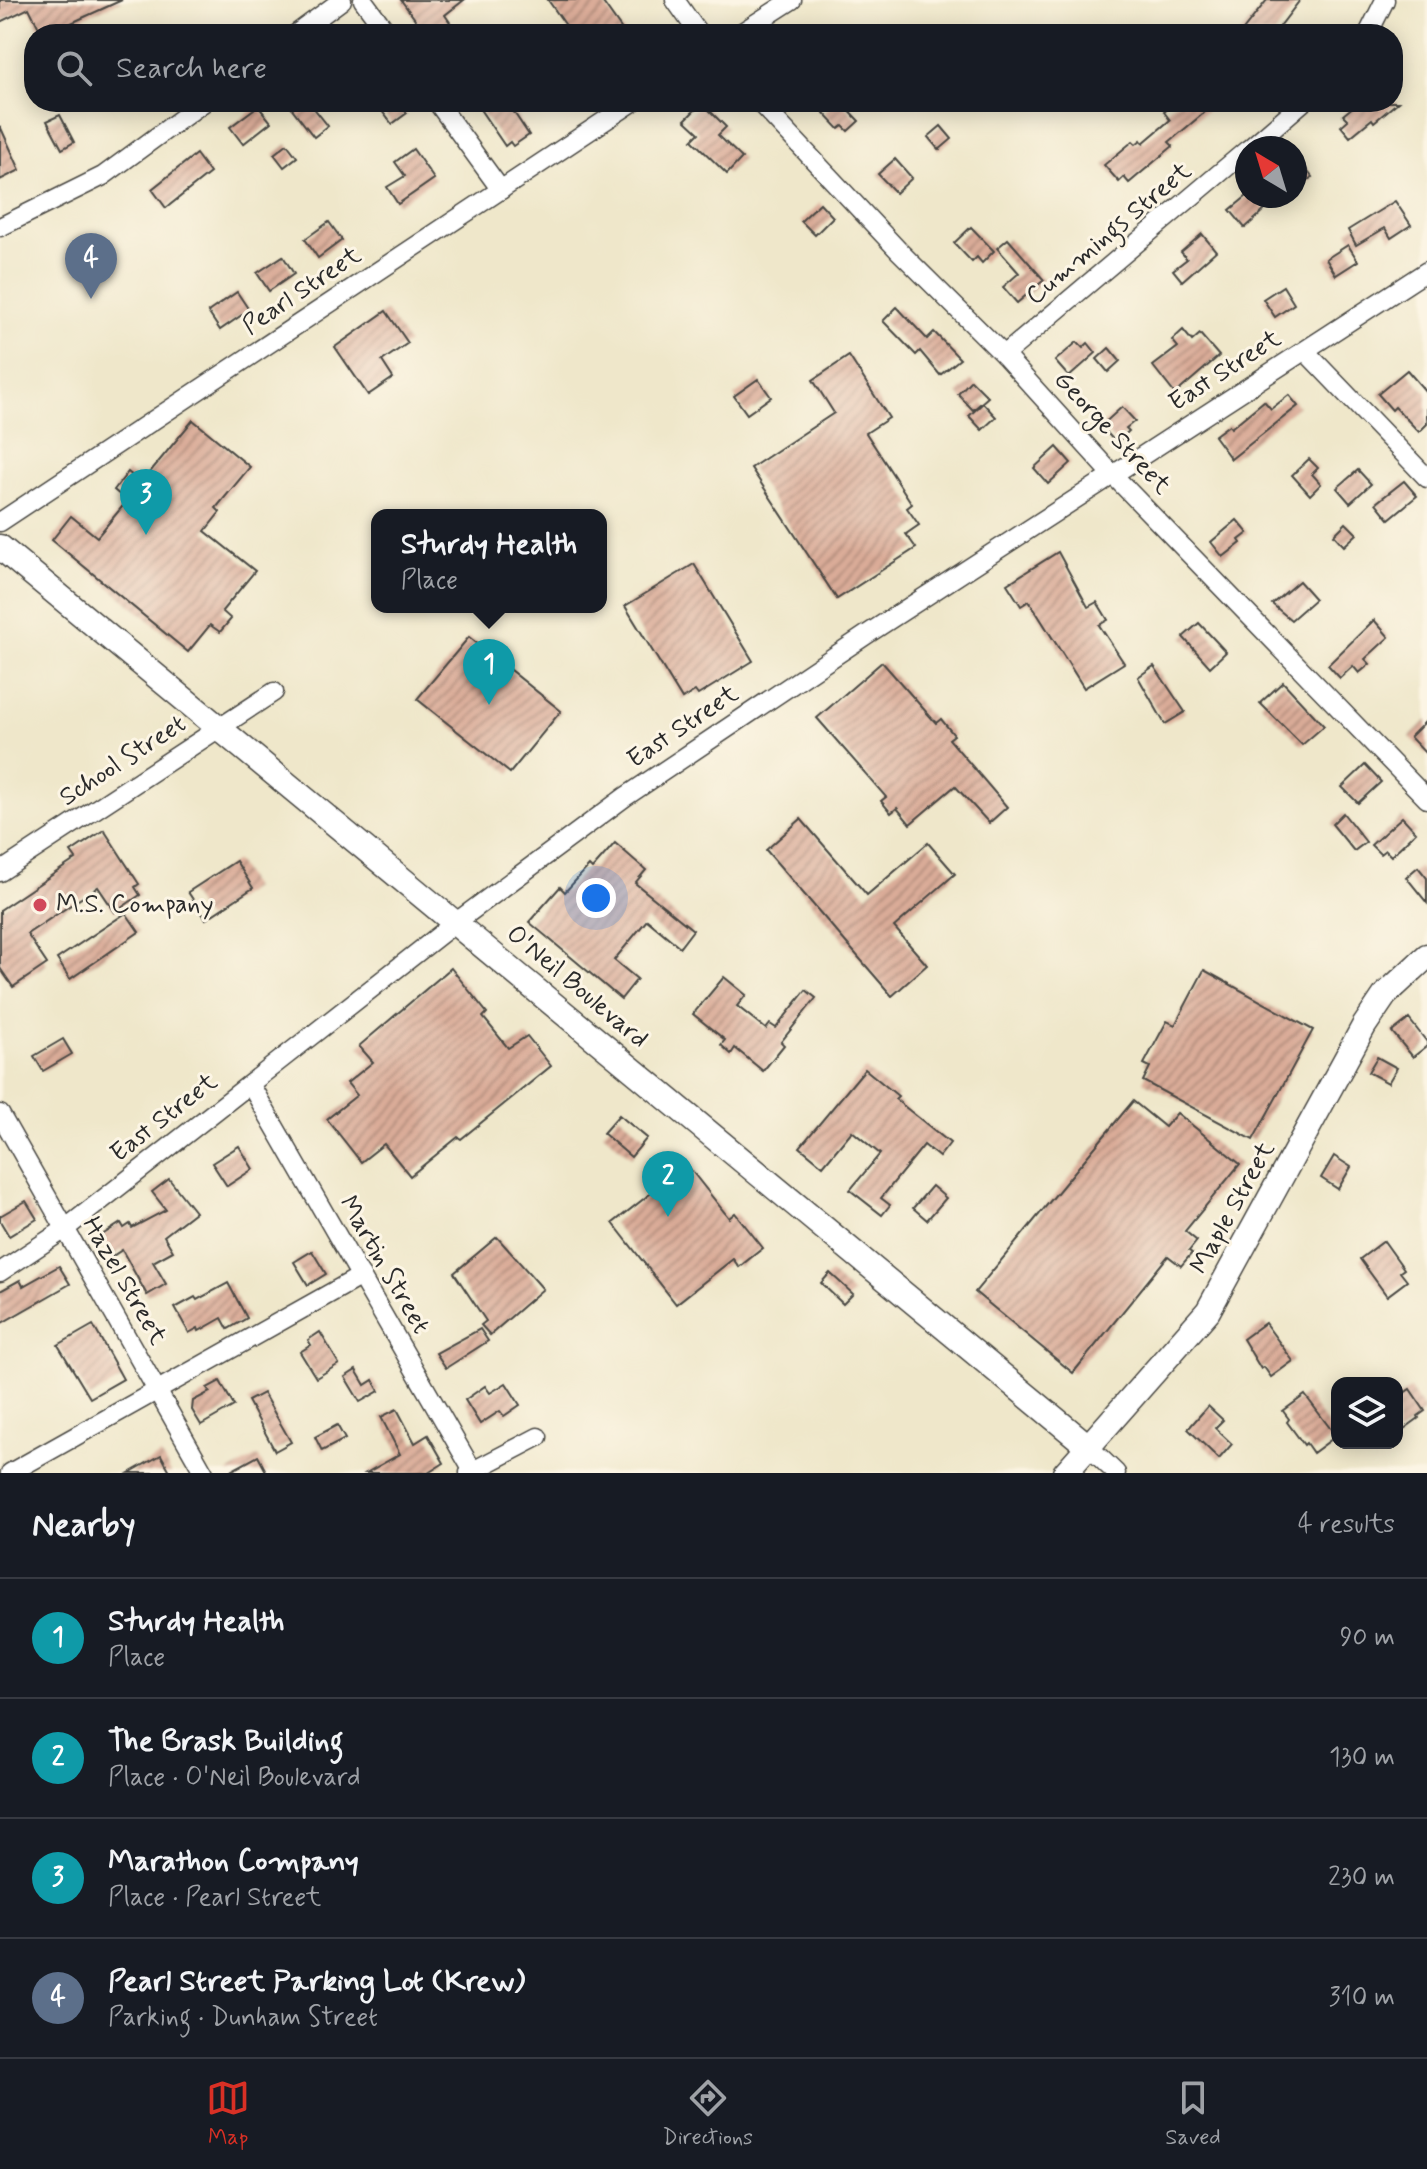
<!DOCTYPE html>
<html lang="en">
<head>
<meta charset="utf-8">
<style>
  :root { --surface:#171b24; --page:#242831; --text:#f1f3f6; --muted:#9ea1a6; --line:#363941; --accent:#d93025 }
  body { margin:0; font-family:Mynerve,sans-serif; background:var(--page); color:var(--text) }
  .controls { position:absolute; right:24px; bottom:24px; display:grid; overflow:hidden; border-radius:16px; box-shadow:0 4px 20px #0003 }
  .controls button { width:72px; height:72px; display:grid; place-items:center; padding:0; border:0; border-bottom:2px solid var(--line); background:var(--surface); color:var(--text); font:40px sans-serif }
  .compass { position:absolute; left:1235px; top:136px; width:72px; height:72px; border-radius:50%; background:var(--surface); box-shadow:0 4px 20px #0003; rotate:322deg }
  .you { position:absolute; left:596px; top:898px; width:28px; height:28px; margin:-20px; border:6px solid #fff; border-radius:50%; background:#1a73e8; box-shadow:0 0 0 12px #1a73e833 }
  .badge { display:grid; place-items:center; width:52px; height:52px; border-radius:50%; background:var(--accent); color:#fff; font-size:26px; font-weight:700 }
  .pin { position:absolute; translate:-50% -66px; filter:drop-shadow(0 2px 4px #0008) }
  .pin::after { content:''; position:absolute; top:42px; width:28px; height:24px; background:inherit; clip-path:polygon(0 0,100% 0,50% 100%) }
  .popup { position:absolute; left:371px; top:509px; width:236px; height:104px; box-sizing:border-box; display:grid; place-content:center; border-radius:16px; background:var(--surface); filter:drop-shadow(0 2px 6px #0005); font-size:26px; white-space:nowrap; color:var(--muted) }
  .popup b { font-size:30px; color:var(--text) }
  .popup::after { content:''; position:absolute; left:50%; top:100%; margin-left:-16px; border:16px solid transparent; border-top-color:var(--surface) }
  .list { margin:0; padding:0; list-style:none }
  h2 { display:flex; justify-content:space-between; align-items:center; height:104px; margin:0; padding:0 32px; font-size:34px }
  h2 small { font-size:26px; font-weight:400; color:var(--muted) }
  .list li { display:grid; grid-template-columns:52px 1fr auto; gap:24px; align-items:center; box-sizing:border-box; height:120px; padding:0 32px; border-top:2px solid var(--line) }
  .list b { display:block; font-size:30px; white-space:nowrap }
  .list p { margin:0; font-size:26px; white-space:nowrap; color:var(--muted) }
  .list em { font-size:26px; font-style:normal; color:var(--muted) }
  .icon { flex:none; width:44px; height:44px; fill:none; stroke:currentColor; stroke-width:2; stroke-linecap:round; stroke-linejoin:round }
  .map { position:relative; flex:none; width:1427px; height:1473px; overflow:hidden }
  .search { position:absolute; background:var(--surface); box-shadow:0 4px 20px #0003; left:24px; right:24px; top:24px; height:88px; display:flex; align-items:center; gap:20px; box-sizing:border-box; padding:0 28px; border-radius:32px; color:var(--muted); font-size:30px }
  .sheet { height:584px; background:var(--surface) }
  nav { display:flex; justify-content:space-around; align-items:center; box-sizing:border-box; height:112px; border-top:2px solid var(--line); background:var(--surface); font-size:22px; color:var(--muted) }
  nav a { display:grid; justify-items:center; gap:4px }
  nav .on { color:var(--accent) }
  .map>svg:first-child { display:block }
  .building { fill:url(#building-hatch) }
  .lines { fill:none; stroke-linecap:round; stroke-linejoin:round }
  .street-casing { stroke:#484743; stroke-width:21 }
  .secondary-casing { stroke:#484743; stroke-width:27 }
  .street { stroke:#fff; stroke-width:18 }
  .secondary { stroke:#fff; stroke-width:24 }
  .poi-dot { fill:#d1495b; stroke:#fcf5e5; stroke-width:3 }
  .labels { text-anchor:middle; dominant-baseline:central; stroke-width:6; stroke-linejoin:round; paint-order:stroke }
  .street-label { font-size:26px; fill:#2b2b2b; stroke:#fcf5e5 }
  .poi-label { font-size:26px; fill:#2b2b2b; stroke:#fcf5e5; text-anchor:start }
</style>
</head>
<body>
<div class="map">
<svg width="1427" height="1473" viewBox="0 0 1427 1473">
  <defs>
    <pattern id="building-hatch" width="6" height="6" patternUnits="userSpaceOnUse" patternTransform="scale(2)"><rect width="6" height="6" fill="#daac98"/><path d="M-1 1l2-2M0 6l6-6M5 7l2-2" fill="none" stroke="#b18c7c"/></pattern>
  </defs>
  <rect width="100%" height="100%" fill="#fcf5e5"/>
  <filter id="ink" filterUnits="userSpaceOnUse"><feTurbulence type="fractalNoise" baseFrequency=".0125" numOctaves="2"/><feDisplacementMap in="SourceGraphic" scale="16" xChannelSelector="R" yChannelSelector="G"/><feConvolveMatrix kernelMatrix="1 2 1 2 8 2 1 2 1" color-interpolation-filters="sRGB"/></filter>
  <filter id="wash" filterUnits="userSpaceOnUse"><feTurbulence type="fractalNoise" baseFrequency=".006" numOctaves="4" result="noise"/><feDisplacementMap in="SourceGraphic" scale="32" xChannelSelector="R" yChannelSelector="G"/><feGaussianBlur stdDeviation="1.8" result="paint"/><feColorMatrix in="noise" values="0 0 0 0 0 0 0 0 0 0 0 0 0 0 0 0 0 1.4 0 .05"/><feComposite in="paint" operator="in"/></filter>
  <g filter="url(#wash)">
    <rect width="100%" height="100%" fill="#efe7ca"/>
    <g id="blocks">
      <g class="building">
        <path d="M0 0H122L69 24 71 27 56 34H42L29 8 0 22Z"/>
        <path d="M401 0H464L445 15 458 34H426Z"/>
        <path d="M548 0H601L625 34H572Z"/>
        <path d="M1267 0H1300L1274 34H1240Z"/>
        <path d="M287 102H309L328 126 314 137Z"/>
        <path d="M375 102H398L407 113 392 124Z"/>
        <path d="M475 102H507L529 135 513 146 510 142 505 146Z"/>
        <path d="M835 102H841L859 121 848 131 843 126 839 129 824 113Z"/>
        <path d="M1176 102H1217L1169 142 1173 146 1129 183 1124 177 1119 182 1104 165 1133 141 1136 144 1141 140 1143 143 1170 120 1164 112Z"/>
        <path d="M1359 102H1398L1374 122 1372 119 1350 137 1341 126 1348 120 1343 115Z"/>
        <path d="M702 103 726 127 718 135 742 158 727 174 692 140 699 133 685 120Z"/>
        <path d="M258 106 271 122 243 144 230 127Z"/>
        <path d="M60 115 74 142 62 149 47 121Z"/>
        <path d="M0 126 20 170 0 180Z"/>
        <path d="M941 126 952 139 939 150 928 137Z"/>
        <path d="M287 144 297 157 284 167 274 154Z"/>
        <path d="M413 149 434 179 398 204 387 187 405 176 395 162Z"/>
        <path d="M196 154 210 173 166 208 152 189Z"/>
        <path d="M1295 155 1312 177 1295 190Z"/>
        <path d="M895 159 912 178 896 193 878 174Z"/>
        <path d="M1247 196H1253L1265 210 1245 228 1230 210Z"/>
        <path d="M1395 201 1411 225 1391 238 1385 228 1356 245 1348 230Z"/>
        <path d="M820 203 833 217 815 235 801 221Z"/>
        <path d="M329 222 342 240 318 258 305 239Z"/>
        <path d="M971 227 994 251 982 263 977 257 972 262 954 243Z"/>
        <path d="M1202 234 1216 251 1182 281 1173 270 1187 259 1181 252Z"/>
        <path d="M1008 239 1044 280 1017 303 1003 287 1019 273 997 248Z"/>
        <path d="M1348 245 1358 261 1336 275 1326 259Z"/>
        <path d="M283 256 294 274 269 291 257 273Z"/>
        <path d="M1283 286 1294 304 1275 317 1263 299Z"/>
        <path d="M237 292 249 310 220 330 208 312Z"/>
        <path d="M897 307 927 339 934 332 960 359 940 375 920 351 916 355 883 321Z"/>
        <path d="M386 311 408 343 382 361 393 378 368 395 335 347Z"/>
        <path d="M1183 330 1192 341 1200 334 1219 356 1175 394 1153 366 1178 347 1172 340Z"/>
        <path d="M1077 342 1083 348 1088 343 1096 353 1069 377 1055 361Z"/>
        <path d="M1109 348 1120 361 1108 372 1097 359Z"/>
        <path d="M849 356 889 418 866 433 912 504 907 508 919 525 906 534 916 548 837 599 751 468 834 413 813 380Z"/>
        <path d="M1407 370 1427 393V424L1419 432 1395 407 1392 410 1378 394Z"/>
        <path d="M758 379 771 397 747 414 734 396Z"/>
        <path d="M971 380 988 397 973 410 958 394Z"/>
        <path d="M1289 395 1298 406 1231 459 1214 436 1229 425 1231 428 1264 401 1271 409Z"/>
        <path d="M983 403 996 417 982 430 969 416Z"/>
        <path d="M1122 407 1135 421 1126 428 1129 431 1116 443 1101 426Z"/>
        <path d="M193 420 250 467 216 508 220 512 205 531 255 571 222 611 231 619 220 632 210 625 188 652 52 540 71 516 97 537 127 501 114 490 128 472 141 483Z"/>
        <path d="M1057 447 1071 463 1048 484 1034 468Z"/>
        <path d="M1309 459 1318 468 1312 474 1321 484 1310 495 1292 475Z"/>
        <path d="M1358 470 1371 484 1350 503 1337 488Z"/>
        <path d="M1404 481 1417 496 1389 519 1376 503Z"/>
        <path d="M1237 520 1248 533 1239 540 1241 543 1223 557 1211 542Z"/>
        <path d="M1346 523 1357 534 1344 546 1334 535Z"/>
        <path d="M1058 552 1088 607 1097 602 1108 620 1099 625 1124 663 1084 688 1029 601 1021 606 1007 584Z"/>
        <path d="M694 564 753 661 698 695 695 691 682 699 625 606Z"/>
        <path d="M1299 581 1315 599 1291 620 1272 604Z"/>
        <path d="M1374 620 1389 637 1365 659 1370 664 1359 673 1353 666 1340 678 1328 665Z"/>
        <path d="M1199 623 1226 652 1210 667 1183 637Z"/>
        <path d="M469 637 561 711 510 773 417 699Z"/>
        <path d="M882 662 936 723 941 719 954 735 949 739 1007 807 989 823 955 786 910 824 897 808 891 813 881 801 886 797 817 718Z"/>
        <path d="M1154 666 1185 712 1165 724 1138 677Z"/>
        <path d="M1283 682 1324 726 1302 745 1260 703Z"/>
        <path d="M1427 720V755L1410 737Z"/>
        <path d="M1365 765 1381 782 1358 803 1342 787Z"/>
        <path d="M1343 813 1366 842 1354 851 1332 824Z"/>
        <path d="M1402 817 1416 832 1391 856 1385 850 1380 854 1371 845Z"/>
        <path d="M801 819 867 895 928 843 955 874 894 927 927 965 892 996 766 850Z"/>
        <path d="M104 830 139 884 135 887 140 895 115 912 98 887 27 934 47 964 13 987 0 968V910L76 859 71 852Z"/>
        <path d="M615 843 646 870 635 883 693 930 680 947 647 920 614 960 637 979 621 999 529 922 560 887 565 892 589 866 592 869Z"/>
        <path d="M236 861 253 888 206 919 188 892Z"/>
        <path d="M1418 867 1427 878V903L1406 877Z"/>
        <path d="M126 913 139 932 70 979 57 959Z"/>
        <path d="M451 968 487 1013 483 1017 508 1048 527 1036 551 1066 461 1139 458 1137 410 1176 384 1144 361 1162 327 1119 357 1095 347 1083 373 1062 359 1046Z"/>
        <path d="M1204 970 1313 1030 1253 1140 1143 1081 1150 1067 1144 1064 1167 1021 1175 1025Z"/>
        <path d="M724 977 746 995 737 1006 766 1029 770 1024 776 1028 806 990 816 998 781 1042 784 1045 763 1071 735 1048 731 1054 721 1045 725 1040 693 1014Z"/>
        <path d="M1409 1019 1427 1042V1046L1413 1057 1392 1032Z"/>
        <path d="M63 1039 72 1054 43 1071 34 1056Z"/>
        <path d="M1377 1057 1397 1068 1388 1083 1368 1072Z"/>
        <path d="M865 1069 898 1096 895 1099 950 1143 939 1157 924 1145 881 1198 890 1205 882 1215 850 1190 880 1154 852 1131 823 1166 800 1147Z"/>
        <path d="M1133 1101 1165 1127 1177 1113 1240 1164 1185 1231 1197 1241 1189 1251 1192 1253 1181 1266 1168 1256 1073 1373 975 1292Z"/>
        <path d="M619 1115 647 1138 631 1157 603 1133Z"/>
        <path d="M239 1146 253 1169 227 1186 212 1163Z"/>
        <path d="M1334 1156 1351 1167 1338 1189 1321 1178Z"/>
        <path d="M687 1165 729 1218 735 1213 763 1248 739 1267 733 1259 676 1304 613 1223Z"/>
        <path d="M169 1179 195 1212 164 1236 173 1251 153 1262 166 1284 147 1295 122 1250 111 1257 99 1237 121 1223 124 1228 130 1224 132 1228 166 1210 152 1192Z"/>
        <path d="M932 1186 946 1198 927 1220 913 1208Z"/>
        <path d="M26 1201 37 1219 9 1236 0 1221V1216Z"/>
        <path d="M497 1237 543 1289 490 1335 481 1325 486 1321 454 1273Z"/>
        <path d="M1384 1241 1404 1269 1400 1272 1407 1281 1387 1296 1360 1259Z"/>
        <path d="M312 1251 326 1274 308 1285 294 1262Z"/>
        <path d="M59 1266 70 1284 0 1324V1291L20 1280 23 1286Z"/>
        <path d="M830 1273 853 1294 843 1304 821 1283Z"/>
        <path d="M228 1283 247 1318 228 1329 222 1318 199 1331 198 1328 189 1333 175 1308 195 1297 197 1300Z"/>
        <path d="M1265 1323 1293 1361 1271 1377 1264 1367 1261 1369 1243 1339Z"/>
        <path d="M93 1325 123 1379 90 1398 58 1345Z"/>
        <path d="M480 1329 488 1341 446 1368 436 1353Z"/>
        <path d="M320 1332 339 1364 316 1378 300 1352 311 1345 308 1340Z"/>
        <path d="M356 1370 365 1385 373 1380 379 1391 360 1402 345 1377Z"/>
        <path d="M220 1381 234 1406 201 1425 192 1410 193 1401 210 1392 207 1388Z"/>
        <path d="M506 1383 520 1405 504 1416 500 1411 480 1424 465 1400 485 1386 490 1393Z"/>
        <path d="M1410 1389 1425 1411 1418 1416 1419 1418 1397 1434V1398Z"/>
        <path d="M263 1393 291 1442 275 1451 248 1401Z"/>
        <path d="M1305 1395 1336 1436 1313 1453 1306 1443 1304 1445 1287 1422 1289 1419 1283 1411Z"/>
        <path d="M1208 1406 1223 1420 1215 1428 1232 1444 1219 1459 1188 1429Z"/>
        <path d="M397 1409 415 1443 428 1435 444 1463 428 1473H366L400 1454 381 1417Z"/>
        <path d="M337 1425 345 1439 322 1451 315 1437Z"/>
        <path d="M161 1455 171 1473H129Z"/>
        <path d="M258 1456 267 1473H227Z"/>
      </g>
    </g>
  </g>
  <g filter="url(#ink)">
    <use href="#blocks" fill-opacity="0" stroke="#484743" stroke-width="2"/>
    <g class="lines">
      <defs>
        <g id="street">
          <path d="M363 0 388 34"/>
          <path d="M675 0 699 34"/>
          <path d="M296 34 342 0"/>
          <path d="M739 34 792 0"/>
          <path d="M1368 34 1385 0"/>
          <path d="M437 102 501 190"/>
          <path d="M759 102 899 251 1004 355 1112 474 1427 799"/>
          <path d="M1250 148 1303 102"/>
          <path d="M0 227 103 176 204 102"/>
          <path d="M1305 351 1427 478"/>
          <path d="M1004 355 1247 150"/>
          <path d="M0 522 633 102"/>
          <path d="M0 872 274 692"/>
          <path d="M250 1084 474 1473"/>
          <path d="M0 1114 204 1473"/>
          <path d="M0 1272 65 1229 455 923 625 797 866 635 1427 271"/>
          <path d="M1089 1447 1116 1473"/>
          <path d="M10 1473 361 1276"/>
          <path d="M469 1473 538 1437"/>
        </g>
        <g id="secondary">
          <path d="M0 547 1089 1447"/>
          <path d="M1065 1473 1208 1311 1364 1026 1385 995 1427 956"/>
        </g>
      </defs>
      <use href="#street" class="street-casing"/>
      <use href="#secondary" class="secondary-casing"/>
      <use href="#street" class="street"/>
      <use href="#secondary" class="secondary"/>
    </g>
  </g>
  <circle class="poi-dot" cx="40" cy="905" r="8"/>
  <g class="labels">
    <g class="street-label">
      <text transform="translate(1109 234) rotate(-40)">Cummings Street</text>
      <text transform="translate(302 291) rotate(-34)">Pearl Street</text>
      <text transform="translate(1225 371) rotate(-33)">East Street</text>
      <text transform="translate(1112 433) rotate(47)">George Street</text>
      <text transform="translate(683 727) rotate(-34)">East Street</text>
      <text transform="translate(123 761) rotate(-33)">School Street</text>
      <text transform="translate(577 987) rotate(40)">O'Neil Boulevard</text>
      <text transform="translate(164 1118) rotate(-38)">East Street</text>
      <text transform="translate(1233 1208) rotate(-61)">Maple Street</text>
      <text transform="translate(384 1265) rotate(60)">Martin Street</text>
      <text transform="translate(124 1281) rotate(60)">Hazel Street</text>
    </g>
    <g class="poi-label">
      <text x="56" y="905">M.S. Company</text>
    </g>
  </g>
</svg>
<div class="controls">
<button><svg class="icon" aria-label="layers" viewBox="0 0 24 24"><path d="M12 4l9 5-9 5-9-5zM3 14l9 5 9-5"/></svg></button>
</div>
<svg class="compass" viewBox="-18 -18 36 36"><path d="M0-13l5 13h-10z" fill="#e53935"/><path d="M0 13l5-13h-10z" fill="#9ea1a6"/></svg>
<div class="you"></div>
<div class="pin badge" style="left:489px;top:705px;background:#0f9aa8">1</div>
<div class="popup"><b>Sturdy Health</b>Place</div>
<div class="pin badge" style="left:668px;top:1217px;background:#0f9aa8">2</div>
<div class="pin badge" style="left:146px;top:535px;background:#0f9aa8">3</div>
<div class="pin badge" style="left:91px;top:299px;background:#5c6f8a">4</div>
<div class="search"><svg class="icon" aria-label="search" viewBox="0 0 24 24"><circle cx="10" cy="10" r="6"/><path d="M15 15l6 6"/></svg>Search here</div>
</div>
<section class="sheet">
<h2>Nearby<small>4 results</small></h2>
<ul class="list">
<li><span class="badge" style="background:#0f9aa8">1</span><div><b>Sturdy Health</b><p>Place</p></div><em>90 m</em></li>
<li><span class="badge" style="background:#0f9aa8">2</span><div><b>The Brask Building</b><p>Place · O'Neil Boulevard</p></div><em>130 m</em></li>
<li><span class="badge" style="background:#0f9aa8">3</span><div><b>Marathon Company</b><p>Place · Pearl Street</p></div><em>230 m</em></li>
<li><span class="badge" style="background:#5c6f8a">4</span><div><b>Pearl Street Parking Lot (Krew)</b><p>Parking · Dunham Street</p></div><em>310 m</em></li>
</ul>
</section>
<nav>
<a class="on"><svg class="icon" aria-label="map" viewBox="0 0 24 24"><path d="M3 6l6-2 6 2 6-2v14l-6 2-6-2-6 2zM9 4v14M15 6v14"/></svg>Map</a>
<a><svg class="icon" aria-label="directions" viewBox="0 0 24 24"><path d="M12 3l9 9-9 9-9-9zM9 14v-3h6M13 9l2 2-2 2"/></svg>Directions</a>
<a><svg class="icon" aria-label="saved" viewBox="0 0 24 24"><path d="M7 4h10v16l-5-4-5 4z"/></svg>Saved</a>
</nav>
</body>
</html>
